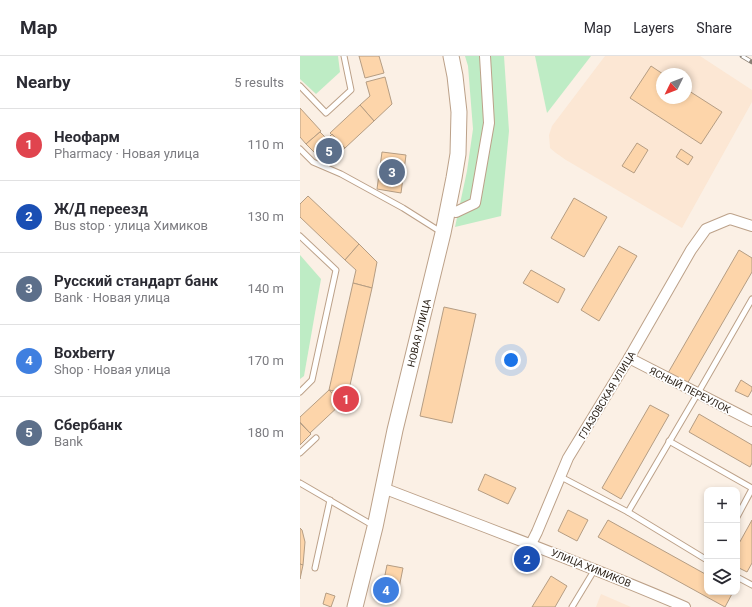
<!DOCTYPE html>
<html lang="en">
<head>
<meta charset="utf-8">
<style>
  :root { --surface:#fff; --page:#f2f2f3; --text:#2b2b33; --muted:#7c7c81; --line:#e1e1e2; --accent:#7c3aed }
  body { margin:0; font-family:Roboto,sans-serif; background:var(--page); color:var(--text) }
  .controls { position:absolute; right:12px; bottom:12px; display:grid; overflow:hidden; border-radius:8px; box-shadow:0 2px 6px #0003 }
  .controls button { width:36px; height:36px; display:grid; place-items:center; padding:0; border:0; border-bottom:1px solid var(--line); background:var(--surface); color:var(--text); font:20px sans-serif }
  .compass { position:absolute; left:356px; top:12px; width:36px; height:36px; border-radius:50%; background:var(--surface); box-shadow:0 2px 6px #0003; rotate:227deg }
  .you { position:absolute; left:211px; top:304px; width:14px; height:14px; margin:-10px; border:3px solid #fff; border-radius:50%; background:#1a73e8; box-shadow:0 0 0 6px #1a73e833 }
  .badge { display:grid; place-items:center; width:26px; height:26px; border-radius:50%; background:var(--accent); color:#fff; font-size:13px; font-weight:700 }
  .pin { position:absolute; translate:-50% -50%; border:2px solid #fff; box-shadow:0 1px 4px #0006 }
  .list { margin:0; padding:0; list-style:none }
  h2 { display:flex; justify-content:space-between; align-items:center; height:52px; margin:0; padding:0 16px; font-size:17px }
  h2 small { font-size:13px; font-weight:400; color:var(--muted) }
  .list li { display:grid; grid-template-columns:26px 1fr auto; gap:12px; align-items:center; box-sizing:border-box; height:72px; padding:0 16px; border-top:1px solid var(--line) }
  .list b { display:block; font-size:15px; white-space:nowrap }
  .list p { margin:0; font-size:13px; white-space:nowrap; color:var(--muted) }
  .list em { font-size:13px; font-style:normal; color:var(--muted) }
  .icon { flex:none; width:22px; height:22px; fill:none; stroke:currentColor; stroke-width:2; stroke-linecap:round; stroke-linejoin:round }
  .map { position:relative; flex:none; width:452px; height:551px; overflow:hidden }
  header { display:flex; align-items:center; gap:24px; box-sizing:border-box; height:56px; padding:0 20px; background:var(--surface); border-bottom:1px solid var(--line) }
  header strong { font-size:19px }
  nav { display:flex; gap:22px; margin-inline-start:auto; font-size:14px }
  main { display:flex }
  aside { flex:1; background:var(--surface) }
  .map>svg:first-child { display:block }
  .built { fill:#fce7d4; fill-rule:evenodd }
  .green { fill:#beecc5 }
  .building { fill:#fdd5aa; stroke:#b59d83 }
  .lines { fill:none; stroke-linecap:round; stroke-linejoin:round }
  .lane-casing { stroke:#bca189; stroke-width:7 }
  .street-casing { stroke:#bca189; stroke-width:12 }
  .secondary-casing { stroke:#bca189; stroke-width:17 }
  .lane { stroke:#fff; stroke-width:5 }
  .street { stroke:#fff; stroke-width:10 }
  .secondary { stroke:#fff; stroke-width:15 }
  .rail-casing { stroke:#8a8075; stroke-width:4.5 }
  .rail { stroke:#fff; stroke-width:3; stroke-dasharray:9; stroke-linecap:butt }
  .labels { text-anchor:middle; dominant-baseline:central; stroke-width:3.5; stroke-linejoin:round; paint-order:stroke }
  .street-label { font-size:10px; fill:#271d13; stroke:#fff }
</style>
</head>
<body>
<header>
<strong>Map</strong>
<nav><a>Map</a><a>Layers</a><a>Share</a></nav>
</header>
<main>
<aside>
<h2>Nearby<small>5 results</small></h2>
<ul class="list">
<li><span class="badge" style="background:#e0444e">1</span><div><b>Неофарм</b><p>Pharmacy · Новая улица</p></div><em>110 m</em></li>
<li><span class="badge" style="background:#1a4fb4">2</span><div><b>Ж/Д переезд</b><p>Bus stop · улица Химиков</p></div><em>130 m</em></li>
<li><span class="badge" style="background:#5c6f8a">3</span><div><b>Русский стандарт банк</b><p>Bank · Новая улица</p></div><em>140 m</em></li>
<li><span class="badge" style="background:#3f7fe0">4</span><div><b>Boxberry</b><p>Shop · Новая улица</p></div><em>170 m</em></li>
<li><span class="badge" style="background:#5c6f8a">5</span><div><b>Сбербанк</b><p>Bank</p></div><em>180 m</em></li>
</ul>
</aside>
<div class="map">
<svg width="452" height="551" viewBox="0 0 452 551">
  <rect width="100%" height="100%" fill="#fbf0e5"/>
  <g class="built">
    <path d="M305 0H400L452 34V46L382 172 266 104 256 97 250 92 249 79 252 70ZM362 18H386V42H362Z"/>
    <path d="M301 538 331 551H296Z"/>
  </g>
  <g class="green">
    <path d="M0 0H38L40 16 16 38 0 23Z"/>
    <path d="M165 0H204L209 75 201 160 155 171 167 115 173 73 168 10Z"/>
    <path d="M235 0H291L247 57Z"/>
    <path d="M0 199 21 223 4 320 0 323Z"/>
  </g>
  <g class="building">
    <path d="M59 0H79L84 17 65 22Z"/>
    <path d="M351 10 363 18H362V42H386V33L422 56 401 88 330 42Z"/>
    <path d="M85 21 92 48 74 65 60 49 70 40 66 26Z"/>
    <path d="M60 49 74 65 45 92 30 77Z"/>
    <path d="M0 52 21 75 6 88 0 81Z"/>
    <path d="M20 76 27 83 32 78 45 92 28 108 19 97 17 99 6 88Z"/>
    <path d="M337 87 348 94 334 117 322 110Z"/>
    <path d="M381 93 393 101 388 109 376 101Z"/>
    <path d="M82 96 106 99 101 137 77 133Z"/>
    <path d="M8 140 59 188 45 204 0 161V148Z"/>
    <path d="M274 142 307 161 284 201 251 182Z"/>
    <path d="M59 188 77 206 72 232 53 227 56 214 45 204Z"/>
    <path d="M319 190 337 200 299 265 281 254Z"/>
    <path d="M439 194 452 202V216L387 328 368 317Z"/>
    <path d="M231 214 265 233 258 247 223 227Z"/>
    <path d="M53 227 72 232 48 338 29 334Z"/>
    <path d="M144 251 176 258 152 367 120 360Z"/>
    <path d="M441 324 452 331V334L448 341 435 335Z"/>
    <path d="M29 334 42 347 10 377 0 366V361Z"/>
    <path d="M29 334 48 338 53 339 46 352Z"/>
    <path d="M350 349 369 359 321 443 302 432Z"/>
    <path d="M399 358 452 389V407L450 411 389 376Z"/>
    <path d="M0 367 11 378 0 389Z"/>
    <path d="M185 418 216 432 208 448 178 434Z"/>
    <path d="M268 454 288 464 277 485 258 475Z"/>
    <path d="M308 464 407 519V536H433L425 551 298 481Z"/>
    <path d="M452 464V507L447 516 437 511V491Z"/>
    <path d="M0 472 2 474 5 486 3 509 0 508Z"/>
    <path d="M0 508 3 509 0 523Z"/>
    <path d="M87 509 103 512 97 542 81 539Z"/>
    <path d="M251 520 267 530 255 551H232Z"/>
    <path d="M26 537 35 540 31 551 23 548Z"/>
  </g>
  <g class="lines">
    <defs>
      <g id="lane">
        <path d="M0 30 26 57 51 34 44 0"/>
        <path d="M0 93 13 106 41 118 103 152 141 176"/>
        <path d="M0 180 36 214 12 324 0 336"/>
        <path d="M369 385 452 432"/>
        <path d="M0 397 16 382"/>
        <path d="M261 421 328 456 398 337 452 243"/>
        <path d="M0 427 74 470"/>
        <path d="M328 456 407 504"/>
        <path d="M437 461 452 433"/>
        <path d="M15 512 30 444"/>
        <path d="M437 521 452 529"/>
        <path d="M272 551 295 513"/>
      </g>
      <g id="street">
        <path d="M156 156 175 147 189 67 185 0"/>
        <path d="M329 302 452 365"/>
        <path d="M83 432C184 471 286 508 385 551"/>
        <path d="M231 488 237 476 268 402 329 302 391 194 406 173 430 163 452 170"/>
      </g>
      <path id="secondary" d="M55 551 75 471 95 374 143 177 154 122 158 98 159 56 155 20 151 0"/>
    </defs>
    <use href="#lane" class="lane-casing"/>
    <use href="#street" class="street-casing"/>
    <use href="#secondary" class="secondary-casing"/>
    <use href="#lane" class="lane"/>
    <use href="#street" class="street"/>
    <use href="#secondary" class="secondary"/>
    <defs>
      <path id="rail" d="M442 0 452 6"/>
    </defs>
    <use href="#rail" class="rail-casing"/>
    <use href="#rail" class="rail"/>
  </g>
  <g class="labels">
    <g class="street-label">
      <text transform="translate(119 277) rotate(-76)">НОВАЯ УЛИЦА</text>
      <text transform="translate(390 334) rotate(27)">ЯСНЫЙ ПЕРЕУЛОК</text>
      <text transform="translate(307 339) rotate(-59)">ГЛАЗОВСКАЯ УЛИЦА</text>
      <text transform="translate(291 512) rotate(22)">УЛИЦА ХИМИКОВ</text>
    </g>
  </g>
</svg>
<div class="controls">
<button>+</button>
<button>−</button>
<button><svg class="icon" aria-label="layers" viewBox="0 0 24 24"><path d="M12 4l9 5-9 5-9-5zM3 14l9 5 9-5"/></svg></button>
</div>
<svg class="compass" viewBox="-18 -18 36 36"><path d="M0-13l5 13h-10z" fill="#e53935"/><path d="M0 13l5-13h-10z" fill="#7c7c81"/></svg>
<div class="you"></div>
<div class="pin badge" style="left:46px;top:343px;background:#e0444e">1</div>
<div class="pin badge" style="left:227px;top:503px;background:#1a4fb4">2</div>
<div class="pin badge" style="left:92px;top:116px;background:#5c6f8a">3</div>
<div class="pin badge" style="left:86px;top:534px;background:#3f7fe0">4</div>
<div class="pin badge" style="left:29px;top:95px;background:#5c6f8a">5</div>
</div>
</main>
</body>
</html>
